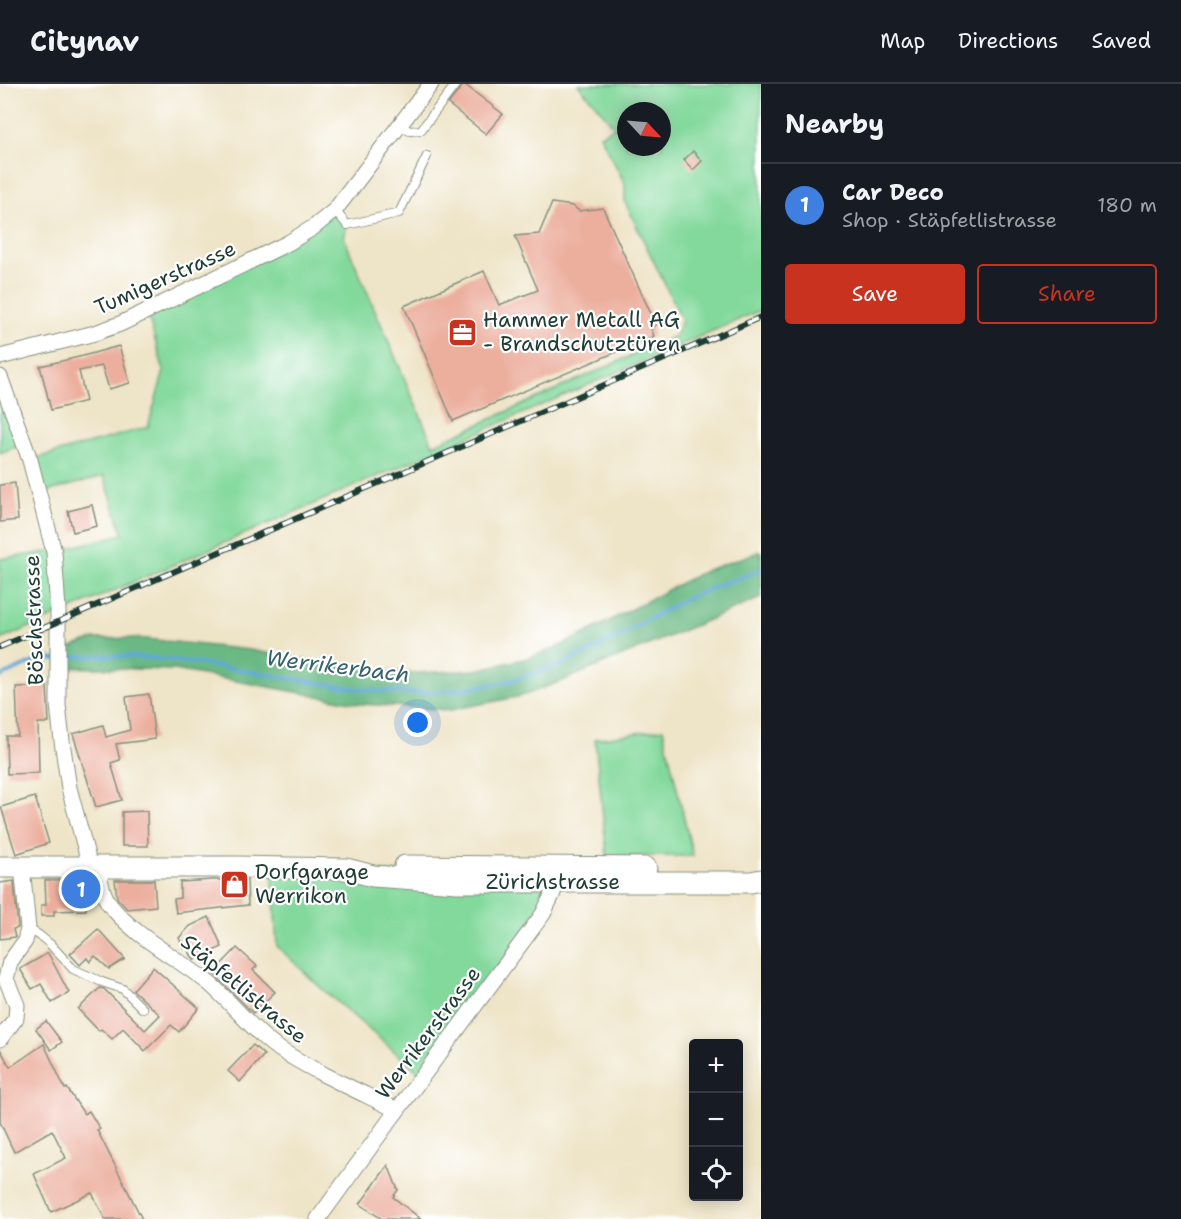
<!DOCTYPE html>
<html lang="en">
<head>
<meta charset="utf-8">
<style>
  :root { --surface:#171b24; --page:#242831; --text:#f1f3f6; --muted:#9ea1a6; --line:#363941; --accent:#c8321e }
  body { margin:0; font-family:"Shantell Sans",sans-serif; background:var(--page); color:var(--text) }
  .controls { position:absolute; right:18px; bottom:18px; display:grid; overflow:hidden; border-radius:6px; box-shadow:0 3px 15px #0003 }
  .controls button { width:54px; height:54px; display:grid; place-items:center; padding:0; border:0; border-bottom:2px solid var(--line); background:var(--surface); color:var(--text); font:30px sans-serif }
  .compass { position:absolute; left:617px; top:18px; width:54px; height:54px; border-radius:50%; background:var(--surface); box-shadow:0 3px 15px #0003; rotate:116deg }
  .you { position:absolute; left:418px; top:639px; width:21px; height:21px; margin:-15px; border:4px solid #fff; border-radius:50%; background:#1a73e8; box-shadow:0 0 0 9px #1a73e833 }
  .badge { display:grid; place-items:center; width:39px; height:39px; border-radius:50%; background:var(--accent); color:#fff; font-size:20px; font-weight:700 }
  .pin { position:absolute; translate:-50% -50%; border:3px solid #fff; box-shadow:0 2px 6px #0006 }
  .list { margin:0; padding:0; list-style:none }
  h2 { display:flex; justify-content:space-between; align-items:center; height:78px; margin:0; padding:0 24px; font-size:26px }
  h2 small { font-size:20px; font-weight:400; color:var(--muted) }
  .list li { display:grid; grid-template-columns:39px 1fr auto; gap:18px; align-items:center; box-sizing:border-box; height:84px; padding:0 24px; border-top:2px solid var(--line) }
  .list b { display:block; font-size:22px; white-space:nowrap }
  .list p { margin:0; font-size:20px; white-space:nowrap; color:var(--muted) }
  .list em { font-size:20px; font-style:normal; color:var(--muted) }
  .actions { display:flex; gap:12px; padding:18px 24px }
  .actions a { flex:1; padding:14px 0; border:2px solid var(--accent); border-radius:6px; text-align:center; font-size:21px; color:var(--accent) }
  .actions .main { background:var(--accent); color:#fff }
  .icon { flex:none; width:33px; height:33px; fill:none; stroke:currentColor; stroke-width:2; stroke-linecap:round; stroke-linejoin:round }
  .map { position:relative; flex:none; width:761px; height:1135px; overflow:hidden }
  header { display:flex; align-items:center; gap:36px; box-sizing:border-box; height:84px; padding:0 30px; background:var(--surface); border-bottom:2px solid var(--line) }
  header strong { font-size:28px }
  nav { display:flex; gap:33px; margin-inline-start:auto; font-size:21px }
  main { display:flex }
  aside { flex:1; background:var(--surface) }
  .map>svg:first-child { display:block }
  .green { fill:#83d99c; stroke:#518b68; stroke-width:1.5; fill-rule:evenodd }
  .forest { fill:#6ab984; stroke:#447b5c; stroke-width:1.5 }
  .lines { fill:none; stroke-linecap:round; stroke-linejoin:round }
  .stream { stroke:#61a8d7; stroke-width:4 }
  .building { fill:#ecaf9e }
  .service-casing { stroke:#86907e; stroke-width:10 }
  .minor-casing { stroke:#86907e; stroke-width:17 }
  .secondary-casing { stroke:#86907e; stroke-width:23 }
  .service { stroke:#fff; stroke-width:8 }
  .minor { stroke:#fff; stroke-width:15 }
  .secondary { stroke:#fff; stroke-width:21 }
  .rail-casing { stroke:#1f3d34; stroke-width:6 }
  .rail { stroke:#fff; stroke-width:4; stroke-dasharray:11; stroke-linecap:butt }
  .labels { text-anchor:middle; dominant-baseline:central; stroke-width:4.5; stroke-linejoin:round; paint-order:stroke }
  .street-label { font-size:21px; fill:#1f3d34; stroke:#fff }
  .poi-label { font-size:21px; fill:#1f3d34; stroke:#fff; text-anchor:start }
  .water-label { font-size:22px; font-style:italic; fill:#36626d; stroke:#fff }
</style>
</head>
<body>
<header>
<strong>Citynav</strong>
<nav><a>Map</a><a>Directions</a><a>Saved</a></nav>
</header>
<main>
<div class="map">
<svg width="761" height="1135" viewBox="0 0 761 1135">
  <rect width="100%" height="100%" fill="#fff"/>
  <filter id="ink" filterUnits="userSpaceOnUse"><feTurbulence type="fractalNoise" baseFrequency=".0167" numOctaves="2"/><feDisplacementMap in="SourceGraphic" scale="12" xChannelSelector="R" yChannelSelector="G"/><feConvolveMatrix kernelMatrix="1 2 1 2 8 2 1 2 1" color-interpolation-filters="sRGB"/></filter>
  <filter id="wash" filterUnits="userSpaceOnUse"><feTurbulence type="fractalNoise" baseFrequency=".008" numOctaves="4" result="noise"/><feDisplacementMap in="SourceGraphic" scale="24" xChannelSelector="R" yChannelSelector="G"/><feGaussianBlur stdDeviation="1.35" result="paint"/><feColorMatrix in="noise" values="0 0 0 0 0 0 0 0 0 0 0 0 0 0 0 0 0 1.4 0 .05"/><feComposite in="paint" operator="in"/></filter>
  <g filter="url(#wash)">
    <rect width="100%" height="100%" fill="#eee4c7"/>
    <g class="green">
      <path d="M578 0H761V226L0 556V475L61 466 123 450 104 392 39 410 30 376 148 343 164 287 147 228 335 126 347 141 344 154 433 361 675 252 682 236 625 118V100L600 51 615 43ZM626 27H662V63H626Z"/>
      <path d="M0 311 22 361 0 369Z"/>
      <path d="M663 645 693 772H607L595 655Z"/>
      <path d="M272 782 556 799 423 992 321 904 277 862Z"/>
    </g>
    <path class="forest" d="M761 467V514L562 597 522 612 450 626 362 620 175 586 58 583V568L94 555 137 554 250 566 337 582 379 587 415 589 476 586 524 575 548 567 577 554 679 500 707 486Z"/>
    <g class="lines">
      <g class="stream">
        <path d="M63 574C144 566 226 584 306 597 349 604 393 611 437 608 487 604 540 592 585 570 618 554 649 534 681 518 706 505 735 496 761 486"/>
        <path d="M0 593 38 576 56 575"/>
      </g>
    </g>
    <g id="blocks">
      <g class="building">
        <path d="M464 0 503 30 486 50 448 20Z"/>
        <path d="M693 67 702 77 693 86 684 76Z"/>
        <path d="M552 119 573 122 579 127 603 124 656 241 651 244 654 252 453 337 404 222 484 187 499 221 538 206 515 152 539 150Z"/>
        <path d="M119 262 130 299 109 305 102 282 79 287 86 317 51 326 40 282 83 272Z"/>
        <path d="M15 399 18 436 0 438V401Z"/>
        <path d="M92 421 97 442 73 448 68 427Z"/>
        <path d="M47 602 49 639H38L39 689 7 690 6 652H18L16 603Z"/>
        <path d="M149 610 155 655 116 660 120 676 111 679 122 716 96 723 73 650 103 641 106 653 130 646 126 613Z"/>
        <path d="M35 713 49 759 16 770 1 723Z"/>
        <path d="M147 727 148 762H122V728Z"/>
        <path d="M45 796H63V801H85L86 826 54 827V832H41V821H46Z"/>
        <path d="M115 796H154L156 822 127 825 117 814Z"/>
        <path d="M213 796H247L248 821 176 829 174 815 180 814V798Z"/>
        <path d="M14 797 18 844 13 845 15 853 0 855V799Z"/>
        <path d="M209 833 222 863 194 876 187 864 184 865 179 854 190 842Z"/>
        <path d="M98 845 125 875 109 885 95 872 90 878 87 874 80 881 70 870Z"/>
        <path d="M237 864 257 882 253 886 275 908 253 929 213 889Z"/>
        <path d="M48 869 69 909 52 919 41 900 32 905 20 885Z"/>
        <path d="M153 883 199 924 179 948 171 941 145 967 123 944 112 955 101 945 99 947 78 925 100 904 104 905 145 946 160 931 133 906Z"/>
        <path d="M46 937 62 958 51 966 36 945Z"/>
        <path d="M44 960 65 1005 67 1004 84 1030 89 1027 100 1045 97 1046 142 1135H105L92 1109 51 1128 34 1090 66 1074 52 1046 14 1068 0 1038V965L10 983Z"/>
        <path d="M253 961 264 971 240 998 228 987Z"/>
        <path d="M388 1081 398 1106 393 1113 421 1135H382L360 1120Z"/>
      </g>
    </g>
  </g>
  <g filter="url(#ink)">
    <use href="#blocks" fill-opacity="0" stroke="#86907e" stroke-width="1.5"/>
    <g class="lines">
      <defs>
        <g id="service">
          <path d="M399 42 410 47 421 46 456 0"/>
          <path d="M335 126 347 141 399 129 427 72"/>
          <path d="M28 845 39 851 50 860 73 885 102 898 123 905 143 925"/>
        </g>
        <g id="minor">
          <path d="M0 273 95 249 120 240 288 159 314 143 335 126 431 0"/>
          <path d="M0 293 30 376 54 468 58 526V621L62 657 69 704 87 771 88 783"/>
          <path d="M98 782C99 794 103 812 110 821 136 854 178 874 210 900 231 918 254 948 276 963 314 988 356 1006 397 1026"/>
          <path d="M0 955 16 934 17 921 6 895 10 878 25 857 28 845 22 782"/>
          <path d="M318 1135 387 1040 543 830 553 809 557 789"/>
        </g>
        <g id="secondary">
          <path d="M405 782 646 784"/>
          <path d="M0 783H237L346 785 373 792 458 798H751L761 796"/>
        </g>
      </defs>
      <use href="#service" class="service-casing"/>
      <use href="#minor" class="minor-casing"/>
      <use href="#secondary" class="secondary-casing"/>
      <use href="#service" class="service"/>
      <use href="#minor" class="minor"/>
      <use href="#secondary" class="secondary"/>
      <defs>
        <path id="rail" d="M0 563 761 233"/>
      </defs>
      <use href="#rail" class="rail-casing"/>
      <use href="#rail" class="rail"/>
    </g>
  </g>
  <defs>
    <symbol id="office-square" viewBox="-11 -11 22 22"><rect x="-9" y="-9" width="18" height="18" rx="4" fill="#c8321e" stroke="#fff"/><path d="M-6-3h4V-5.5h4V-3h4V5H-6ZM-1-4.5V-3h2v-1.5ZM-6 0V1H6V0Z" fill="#fff"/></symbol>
    <symbol id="shop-square" viewBox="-11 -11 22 22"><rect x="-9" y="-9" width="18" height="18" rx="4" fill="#c8321e" stroke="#fff"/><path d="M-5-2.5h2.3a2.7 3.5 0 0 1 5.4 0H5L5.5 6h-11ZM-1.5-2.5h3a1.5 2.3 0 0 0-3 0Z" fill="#fff"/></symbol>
  </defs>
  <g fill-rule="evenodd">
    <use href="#office-square" x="446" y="232" width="33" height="33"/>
    <use href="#shop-square" x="218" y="784" width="33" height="33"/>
  </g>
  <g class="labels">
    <g class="street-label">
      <text transform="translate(165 194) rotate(-24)">Tumigerstrasse</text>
      <text transform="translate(34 536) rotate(-92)">Böschstrasse</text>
      <text x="553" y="798">Zürichstrasse</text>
      <text transform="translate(244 905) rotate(40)">Stäpfetlistrasse</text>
      <text transform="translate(428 949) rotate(-53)">Werrikerstrasse</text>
    </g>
    <g class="poi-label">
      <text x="483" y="236">Hammer Metall AG<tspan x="483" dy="24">- Brandschutztüren</tspan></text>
      <text x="255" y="788">Dorfgarage<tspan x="255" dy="24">Werrikon</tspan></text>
    </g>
    <g class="water-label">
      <text transform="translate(338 582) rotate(7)">Werrikerbach</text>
    </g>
  </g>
</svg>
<div class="controls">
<button>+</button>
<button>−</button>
<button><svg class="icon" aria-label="locate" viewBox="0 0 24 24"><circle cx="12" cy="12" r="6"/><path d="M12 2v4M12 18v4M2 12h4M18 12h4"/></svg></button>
</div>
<svg class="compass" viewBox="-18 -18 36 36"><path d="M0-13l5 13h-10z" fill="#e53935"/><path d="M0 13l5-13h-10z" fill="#9ea1a6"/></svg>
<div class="you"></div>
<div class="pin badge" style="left:81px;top:805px;background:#3f7fe0">1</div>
</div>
<aside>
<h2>Nearby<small></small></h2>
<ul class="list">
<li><span class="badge" style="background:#3f7fe0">1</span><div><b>Car Deco</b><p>Shop · Stäpfetlistrasse</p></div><em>180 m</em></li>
</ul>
<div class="actions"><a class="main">Save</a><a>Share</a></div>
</aside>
</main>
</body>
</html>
